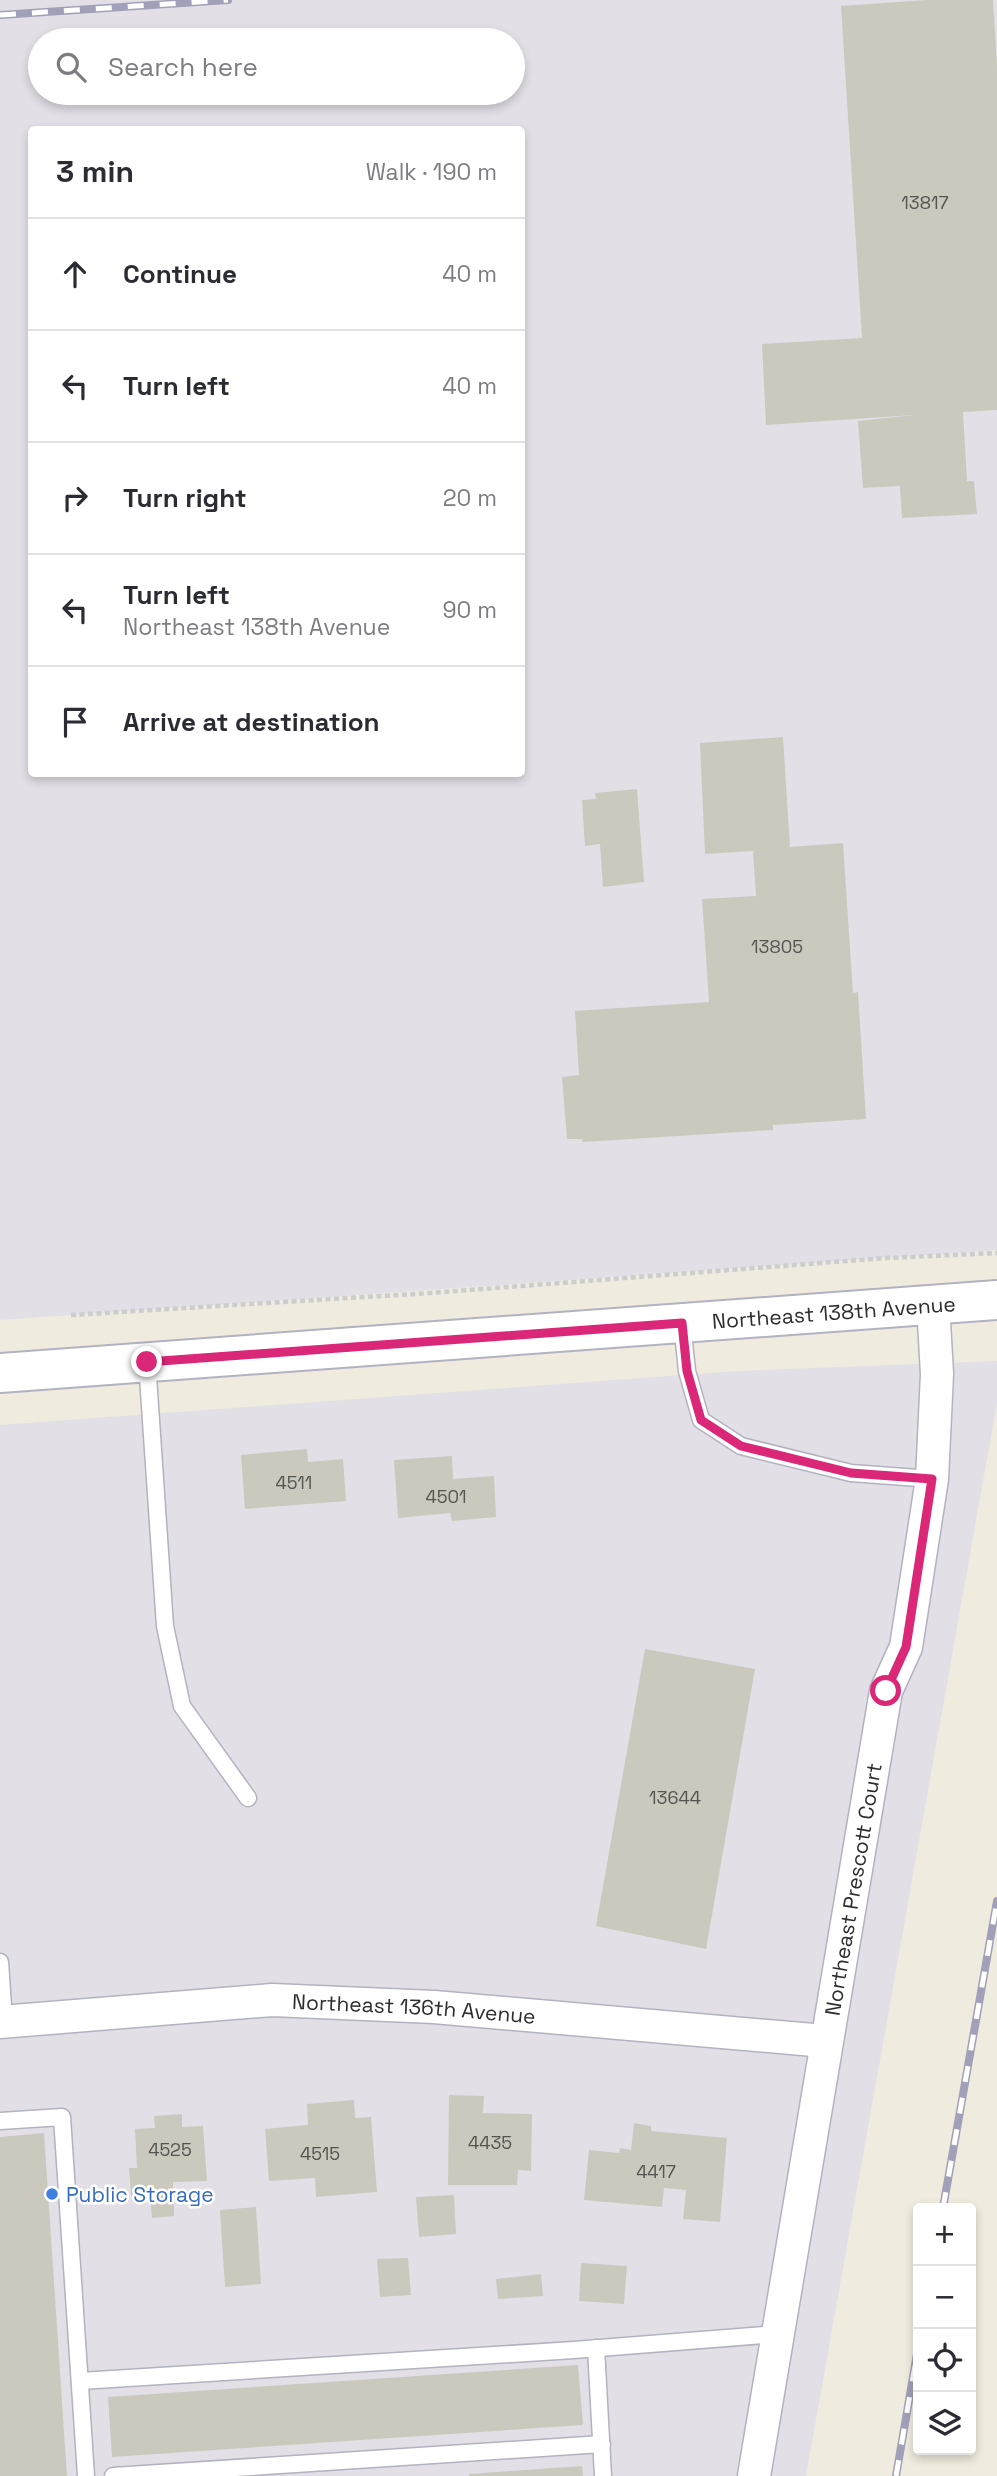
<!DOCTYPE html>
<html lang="en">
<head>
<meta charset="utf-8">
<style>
  :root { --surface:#fff; --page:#f2f2f3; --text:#2b2b33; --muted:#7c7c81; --line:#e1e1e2 }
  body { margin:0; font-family:"Space Grotesk",sans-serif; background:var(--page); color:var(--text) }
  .controls { position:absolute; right:21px; bottom:21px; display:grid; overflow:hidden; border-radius:7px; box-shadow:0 4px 10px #0003 }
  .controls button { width:63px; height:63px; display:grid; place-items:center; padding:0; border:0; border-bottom:2px solid var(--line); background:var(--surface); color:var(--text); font:35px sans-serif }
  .stop { position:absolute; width:21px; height:21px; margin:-16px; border:5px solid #db2777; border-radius:50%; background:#fff }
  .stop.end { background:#db2777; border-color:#fff; box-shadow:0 2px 7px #0008 }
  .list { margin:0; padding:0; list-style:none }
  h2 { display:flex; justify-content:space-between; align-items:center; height:91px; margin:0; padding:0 28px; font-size:30px }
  h2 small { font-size:23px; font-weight:400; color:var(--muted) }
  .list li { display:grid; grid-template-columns:46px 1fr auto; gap:21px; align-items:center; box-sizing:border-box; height:112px; padding:0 28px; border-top:2px solid var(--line) }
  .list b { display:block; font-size:26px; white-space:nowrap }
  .list p { margin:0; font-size:23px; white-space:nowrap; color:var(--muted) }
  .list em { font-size:23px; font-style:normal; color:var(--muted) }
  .icon { flex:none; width:38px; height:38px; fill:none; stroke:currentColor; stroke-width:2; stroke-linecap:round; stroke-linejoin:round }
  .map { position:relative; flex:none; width:997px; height:2476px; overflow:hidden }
  .search { position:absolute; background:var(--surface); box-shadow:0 4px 10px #0003; left:28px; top:28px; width:497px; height:77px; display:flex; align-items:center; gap:18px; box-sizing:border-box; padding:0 24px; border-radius:38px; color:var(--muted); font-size:26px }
  .panel { position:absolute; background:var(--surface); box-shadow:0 4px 10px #0003; left:28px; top:126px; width:497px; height:651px; border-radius:7px }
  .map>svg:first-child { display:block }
  .industrial { fill:#e3dfe7; fill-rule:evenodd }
  .building { fill:#cbc9bd }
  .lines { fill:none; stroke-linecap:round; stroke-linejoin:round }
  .service-casing { stroke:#b2b2c1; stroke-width:19 }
  .minor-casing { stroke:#b2b2c1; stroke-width:35 }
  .tertiary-casing { stroke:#b2b2c1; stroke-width:42 }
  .path { stroke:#cdcdcd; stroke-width:4.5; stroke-dasharray:5 3.5; stroke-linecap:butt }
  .service { stroke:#fff; stroke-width:16 }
  .minor { stroke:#fff; stroke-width:32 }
  .tertiary { stroke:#fff; stroke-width:38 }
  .rail-casing { stroke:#a1a0b8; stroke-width:8 }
  .rail { stroke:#fff; stroke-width:5; stroke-dasharray:16; stroke-linecap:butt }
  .route { stroke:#db2777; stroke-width:9 }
  .shop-dot { fill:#3f7fe0; stroke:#fff; stroke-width:2.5 }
  .labels { text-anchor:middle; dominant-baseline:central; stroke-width:5; stroke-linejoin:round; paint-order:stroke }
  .number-label { font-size:18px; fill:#545451 }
  .street-label { font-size:21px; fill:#2d2d2d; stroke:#fff }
  .shop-label { font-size:21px; fill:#366cbe; stroke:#fff; text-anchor:start }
</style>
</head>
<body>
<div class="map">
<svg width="997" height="2476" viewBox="0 0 997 2476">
  <rect width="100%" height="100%" fill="#efebde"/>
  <g class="industrial">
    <path d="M0 0H997V1250L0 1320ZM40 40H513V93H40ZM32 130H522V774H32Z"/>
    <path d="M997 1361V1403L806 2476H0V1425L738 1371Z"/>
  </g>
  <g class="building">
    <path d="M926 0H993L997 66V410L963 412 967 481H974L977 514 902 518 900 486 863 488 858 421 914 415 766 425 762 344 862 338 841 6Z"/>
    <path d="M783 737 790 847 843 843 853 993 858 992 866 1119 773 1125V1130L583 1142 582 1139H567L562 1077 579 1075 575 1011 709 1002 702 899 756 896 753 851 705 854 700 743Z"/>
    <path d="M637 789 644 882 603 887 600 844 585 846 582 800 596 799 595 793Z"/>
    <path d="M307 1449 308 1462 343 1459 346 1501 245 1509 241 1455Z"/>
    <path d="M452 1456 453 1479 494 1476 496 1517 452 1521 450 1513 398 1518 394 1460Z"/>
    <path d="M645 1649 755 1669 706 1949 596 1926Z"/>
    <path d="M449 2095 484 2096 483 2113 532 2114 531 2171 518 2170 517 2185H448Z"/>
    <path d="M354 2100 355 2118 371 2117 377 2192 316 2197 315 2178 269 2181 265 2129 308 2125 307 2104Z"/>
    <path d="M182 2114V2127L203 2126 207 2181 173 2182 174 2216 152 2218 150 2195 131 2196 129 2168H137L135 2129 155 2128 154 2116Z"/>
    <path d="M634 2123 651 2126V2131L727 2138 720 2222 683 2219 686 2190 664 2188 662 2207 584 2200 589 2150 619 2153 620 2148 631 2150Z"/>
    <path d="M44 2133 67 2476H0V2137Z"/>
    <path d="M454 2195 456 2234 419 2237 416 2197Z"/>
    <path d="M256 2207 261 2284 225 2287 220 2210Z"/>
    <path d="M408 2258 411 2295 380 2297 377 2259Z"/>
    <path d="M581 2263 627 2266 624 2304 579 2301Z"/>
    <path d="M541 2274 543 2296 498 2299 496 2279Z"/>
    <path d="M578 2365 583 2425 112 2457 108 2397Z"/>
    <path d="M582 2466 583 2476H469V2474Z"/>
  </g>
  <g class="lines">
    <defs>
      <g id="service">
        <path d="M682 1323 687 1371 701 1420 741 1446 851 1473 932 1479"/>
        <path d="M147 1362 165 1626 182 1706 248 1798"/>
        <path d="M0 1962 4 2021"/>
        <path d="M0 2121 62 2117 86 2476"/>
        <path d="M596 2348 603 2476"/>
        <path d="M80 2381 574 2350 778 2334"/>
        <path d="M113 2476 602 2444"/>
      </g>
      <g id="minor">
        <path id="s1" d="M0 2022 272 2000 434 2007 825 2041"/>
        <path id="s2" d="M754 2476 886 1691 906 1647 932 1479 937 1374 933 1304"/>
      </g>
      <g id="tertiary">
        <path id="s3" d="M0 1373 997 1300"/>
      </g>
    </defs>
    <use href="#service" class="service-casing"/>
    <use href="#minor" class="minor-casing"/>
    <use href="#tertiary" class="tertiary-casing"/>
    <path class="path" d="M71 1315 430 1293 886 1258 997 1253"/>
    <use href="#service" class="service"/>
    <use href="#minor" class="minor"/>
    <use href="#tertiary" class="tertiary"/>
    <defs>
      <g id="rail">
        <path d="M0 15 228 0"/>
        <path d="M943 2208 997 1901"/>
        <path d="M896 2476 918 2348"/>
      </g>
    </defs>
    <use href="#rail" class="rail-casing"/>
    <use href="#rail" class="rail"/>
  </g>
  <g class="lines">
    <path class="route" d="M147 1362 682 1323 687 1371 701 1420 741 1446 851 1473 932 1479 906 1647 886 1691"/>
  </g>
  <circle class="shop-dot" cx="52" cy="2194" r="7"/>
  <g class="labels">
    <g class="number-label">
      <text x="925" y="202">13817</text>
      <text x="777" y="946">13805</text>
      <text x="294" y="1482">4511</text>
      <text x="446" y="1496">4501</text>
      <text x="675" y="1797">13644</text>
      <text x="490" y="2142">4435</text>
      <text x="170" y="2149">4525</text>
      <text x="320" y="2153">4515</text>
      <text x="656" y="2171">4417</text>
    </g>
    <g class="street-label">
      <text stroke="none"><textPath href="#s3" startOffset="836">Northeast 138th Avenue</textPath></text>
      <text stroke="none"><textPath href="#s2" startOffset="595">Northeast Prescott Court</textPath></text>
      <text stroke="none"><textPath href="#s1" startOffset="415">Northeast 136th Avenue</textPath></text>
    </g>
    <g class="shop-label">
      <text x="66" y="2194">Public Storage</text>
    </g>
  </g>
</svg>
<div class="controls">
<button>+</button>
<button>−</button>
<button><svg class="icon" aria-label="locate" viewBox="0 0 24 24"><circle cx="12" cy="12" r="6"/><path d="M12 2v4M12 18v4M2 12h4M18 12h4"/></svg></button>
<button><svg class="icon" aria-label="layers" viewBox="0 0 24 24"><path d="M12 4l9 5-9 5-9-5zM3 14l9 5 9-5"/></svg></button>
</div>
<div class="stop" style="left:886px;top:1691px"></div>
<div class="stop end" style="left:147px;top:1362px"></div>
<div class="search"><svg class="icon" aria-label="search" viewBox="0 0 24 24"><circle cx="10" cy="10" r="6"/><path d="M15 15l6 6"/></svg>Search here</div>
<section class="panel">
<h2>3 min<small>Walk · 190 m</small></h2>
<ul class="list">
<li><svg class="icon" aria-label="ahead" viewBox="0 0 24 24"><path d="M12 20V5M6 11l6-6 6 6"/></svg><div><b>Continue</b></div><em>40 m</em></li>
<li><svg class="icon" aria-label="left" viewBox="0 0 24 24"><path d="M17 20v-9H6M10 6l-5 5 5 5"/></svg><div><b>Turn left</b></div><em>40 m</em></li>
<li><svg class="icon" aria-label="right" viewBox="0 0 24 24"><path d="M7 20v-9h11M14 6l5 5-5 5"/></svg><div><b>Turn right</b></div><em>20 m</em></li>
<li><svg class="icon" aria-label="left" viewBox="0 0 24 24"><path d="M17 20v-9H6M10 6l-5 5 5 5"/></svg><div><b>Turn left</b><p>Northeast 138th Avenue</p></div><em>90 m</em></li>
<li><svg class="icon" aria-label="arrive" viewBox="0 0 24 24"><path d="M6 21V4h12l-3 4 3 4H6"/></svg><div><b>Arrive at destination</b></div></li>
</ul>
</section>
</div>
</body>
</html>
